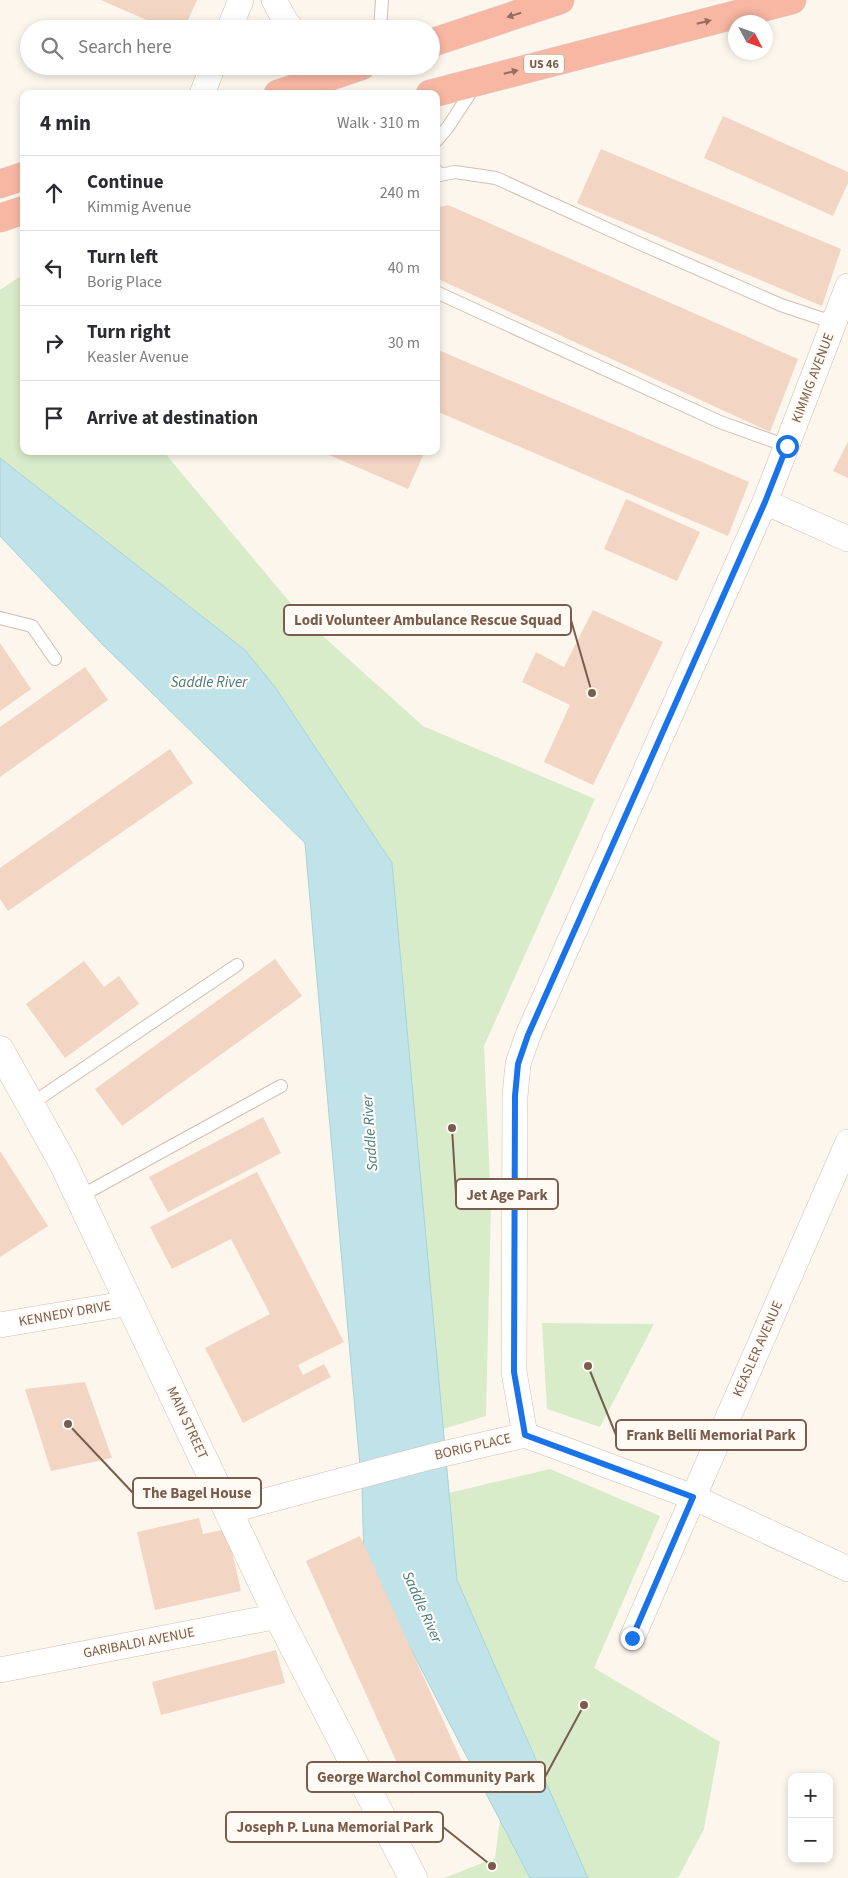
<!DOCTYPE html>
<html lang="en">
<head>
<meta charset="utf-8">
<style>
  :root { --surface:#fff; --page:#f7f7f7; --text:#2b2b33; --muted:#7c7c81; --line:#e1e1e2 }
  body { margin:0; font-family:"Source Sans 3",sans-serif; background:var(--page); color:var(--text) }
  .controls { position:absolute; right:15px; bottom:15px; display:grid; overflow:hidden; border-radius:10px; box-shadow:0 2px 8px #0003 }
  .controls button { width:45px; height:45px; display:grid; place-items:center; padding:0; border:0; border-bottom:1px solid var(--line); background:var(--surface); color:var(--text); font:25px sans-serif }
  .compass { position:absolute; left:728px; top:15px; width:45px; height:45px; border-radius:50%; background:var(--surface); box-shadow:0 2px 8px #0003; rotate:131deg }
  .stop { position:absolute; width:15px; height:15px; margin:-11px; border:4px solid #1a73e8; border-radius:50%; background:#fff }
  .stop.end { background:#1a73e8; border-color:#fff; box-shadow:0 1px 5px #0008 }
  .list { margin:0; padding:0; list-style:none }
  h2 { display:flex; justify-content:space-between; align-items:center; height:65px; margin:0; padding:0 20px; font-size:21px }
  h2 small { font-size:16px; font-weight:400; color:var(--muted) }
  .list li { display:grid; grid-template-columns:32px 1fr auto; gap:15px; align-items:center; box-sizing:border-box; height:75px; padding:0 20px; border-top:1px solid var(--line) }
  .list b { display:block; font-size:19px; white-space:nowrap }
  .list p { margin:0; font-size:16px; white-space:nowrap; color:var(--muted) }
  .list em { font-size:16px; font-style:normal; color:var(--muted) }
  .icon { flex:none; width:28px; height:28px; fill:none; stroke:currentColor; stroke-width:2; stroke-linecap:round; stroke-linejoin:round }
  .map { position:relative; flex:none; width:848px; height:1878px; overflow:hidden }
  .search { position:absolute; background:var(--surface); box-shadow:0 2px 8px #0003; left:20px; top:20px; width:420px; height:55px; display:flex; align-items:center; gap:12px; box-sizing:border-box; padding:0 18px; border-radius:28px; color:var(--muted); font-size:19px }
  .panel { position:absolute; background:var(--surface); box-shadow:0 2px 8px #0003; left:20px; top:90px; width:420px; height:365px; border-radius:10px }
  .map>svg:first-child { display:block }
  .green { fill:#d8ecc9 }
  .water { fill:#bfe3e8; stroke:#a5d3da }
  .building { fill:#f3d5c3 }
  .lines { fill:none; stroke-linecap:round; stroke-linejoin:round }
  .lane-casing { stroke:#d1beb0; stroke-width:14 }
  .street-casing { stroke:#d1beb0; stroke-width:26 }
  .secondary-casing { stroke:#d6c0b0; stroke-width:29 }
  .highway-casing { stroke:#dad1cd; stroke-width:29 }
  .lane { stroke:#fff; stroke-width:12 }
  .street { stroke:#fff; stroke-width:25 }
  .secondary { stroke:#fff; stroke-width:28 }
  .highway { stroke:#f7b7a3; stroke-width:28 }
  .oneway { fill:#936e5e }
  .route { stroke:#1a73e8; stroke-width:6 }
  .labels { text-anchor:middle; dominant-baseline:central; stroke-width:4.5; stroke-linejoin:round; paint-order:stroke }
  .shield { fill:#fffaf3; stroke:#a28b7f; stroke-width:1 }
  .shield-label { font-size:12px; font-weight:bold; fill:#7a5c4d }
  .street-label { font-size:14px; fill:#7a5c4d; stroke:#fffaf3 }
  .water-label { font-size:15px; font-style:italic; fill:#437c86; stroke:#fffaf3 }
  .leader { fill:none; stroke:#7a5c4d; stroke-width:2 }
  .callout-dot { fill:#7a5c4d; stroke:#fffaf3; stroke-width:2 }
  .callout { fill:#fffaf3; stroke:#7a5c4d; stroke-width:2 }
  .callout-label { font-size:15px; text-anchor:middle; font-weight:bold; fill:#7a5c4d }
</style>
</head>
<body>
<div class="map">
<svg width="848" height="1878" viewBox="0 0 848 1878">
  <rect width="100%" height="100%" fill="#fdf6ec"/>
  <g class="green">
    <path d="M24 274V451H163L304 619 423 726 595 799 484 1046 491 1205 486 1416 443 1429 392 863 275 687 245 650 0 458V290Z"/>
    <path d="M542 1323 654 1324 600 1427 547 1409Z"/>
    <path d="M550 1469 660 1516 594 1668 720 1742 704 1829 678 1878H588L457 1580 449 1493Z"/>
    <path d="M500 1819 530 1878H444L495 1858Z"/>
  </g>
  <path class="water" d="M0 458 245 650 275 687 392 863 457 1580 588 1878H530L364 1559 362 1489 305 843 103 645 0 536Z"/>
  <g class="building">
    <path d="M101 0H197L184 29H167Z"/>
    <path d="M723 116 848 172V183L833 216 704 158Z"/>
    <path d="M601 149 841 249 822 306 577 203Z"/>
    <path d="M448 205 798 359 770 432 436 278V208Z"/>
    <path d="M436 349 749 482 728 536 436 411Z"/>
    <path d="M848 442V478L833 471Z"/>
    <path d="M330 451H425L408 489 329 455Z"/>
    <path d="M626 499 700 532 677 581 604 549Z"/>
    <path d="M593 610 663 642 593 785 544 762 570 705 522 682 536 652 564 667Z"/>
    <path d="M0 643 31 689 0 711Z"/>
    <path d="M85 667 108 700 0 777V727Z"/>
    <path d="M170 749 193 783 8 911 0 899V868Z"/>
    <path d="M275 959 302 996 122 1126 95 1089Z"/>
    <path d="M84 961 104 987 119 976 139 1004 65 1058 26 1004Z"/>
    <path d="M263 1117 281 1153 168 1212 149 1177Z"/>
    <path d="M0 1151 48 1226 0 1257Z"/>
    <path d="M257 1172 344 1342 298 1365 303 1375 324 1364 331 1377 243 1423 205 1348 270 1314 231 1239 172 1269 150 1227Z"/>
    <path d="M85 1382 112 1458 51 1471 25 1389Z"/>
    <path d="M199 1518 203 1534 227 1529 241 1591 155 1610 137 1532Z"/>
    <path d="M360 1536 465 1769 411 1794 306 1561Z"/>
    <path d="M276 1650 285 1683 161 1715 152 1682Z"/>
  </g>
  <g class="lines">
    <defs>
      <g id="lane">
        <path d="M380 29 382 0"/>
        <path d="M436 141 448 127 476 84"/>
        <path d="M436 170 440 175 455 172 496 178 634 241 781 305 823 319 837 315"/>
        <path d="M436 292 720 422 787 446"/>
        <path d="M0 618 32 626 55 659"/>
        <path d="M31 1104 237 965"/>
        <path d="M79 1197 281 1086"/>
      </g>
      <g id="street">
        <path d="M274 0 286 22 292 29"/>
        <path d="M229 29 241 0"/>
        <path d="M202 94 213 66"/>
        <path d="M765 502 848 539"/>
        <path d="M0 1325 130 1303"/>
        <path d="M525 1435 514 1372 515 1096 518 1064 528 1035 765 502 848 286"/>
        <path d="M228 1511 430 1457 525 1435 693 1497 848 1569"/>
        <path d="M632 1638 848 1142"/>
        <path d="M0 1670 278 1616"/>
      </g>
      <path id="secondary" d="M0 1050 63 1163 278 1616 413 1878"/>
      <g id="highway">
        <path d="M431 43 560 0"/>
        <path d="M278 94 361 66"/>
        <path d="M430 94 792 0"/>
        <path d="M0 184 24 176"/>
        <path d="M0 218 24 210"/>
      </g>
    </defs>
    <use href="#lane" class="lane-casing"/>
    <use href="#street" class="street-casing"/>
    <use href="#secondary" class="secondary-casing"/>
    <use href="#highway" class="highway-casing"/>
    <use href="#lane" class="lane"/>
    <use href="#street" class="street"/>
    <use href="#secondary" class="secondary"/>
    <use href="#highway" class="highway"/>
  </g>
  <defs><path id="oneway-solid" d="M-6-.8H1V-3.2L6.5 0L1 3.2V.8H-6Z" transform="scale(1.25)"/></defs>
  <g class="oneway">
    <use href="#oneway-solid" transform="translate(514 15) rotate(162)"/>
    <use href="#oneway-solid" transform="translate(704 22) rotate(-14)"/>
    <use href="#oneway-solid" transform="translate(511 72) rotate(-14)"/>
  </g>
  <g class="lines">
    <path class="route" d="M632 1638 693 1497 525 1435 514 1372 515 1096 518 1064 528 1035 765 502 787 446"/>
  </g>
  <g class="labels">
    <rect class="shield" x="524" y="54.5" width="40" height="19" rx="4"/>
    <g class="shield-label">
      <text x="544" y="64">US 46</text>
    </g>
    <g class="street-label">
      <text transform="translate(813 378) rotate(-69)">KIMMIG AVENUE</text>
      <text transform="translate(65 1314) rotate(-10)">KENNEDY DRIVE</text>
      <text transform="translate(758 1349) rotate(-66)">KEASLER AVENUE</text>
      <text transform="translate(187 1423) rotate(65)">MAIN STREET</text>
      <text transform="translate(473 1447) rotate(-13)">BORIG PLACE</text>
      <text transform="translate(139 1643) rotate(-11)">GARIBALDI AVENUE</text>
    </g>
    <g class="water-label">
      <text x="209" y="682">Saddle River</text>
      <text transform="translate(370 1133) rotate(-94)">Saddle River</text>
      <text transform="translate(422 1607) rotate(66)">Saddle River</text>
    </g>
  </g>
  <path class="leader" d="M592 693L571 620M452 1128L456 1194M588 1366L616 1435M68 1424L133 1493M584 1705L545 1777M492 1866L443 1827"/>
  <g class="callout-dot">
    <circle cx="592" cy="693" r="5"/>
    <circle cx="452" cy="1128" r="5"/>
    <circle cx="588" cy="1366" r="5"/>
    <circle cx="68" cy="1424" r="5"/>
    <circle cx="584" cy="1705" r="5"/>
    <circle cx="492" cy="1866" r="5"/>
  </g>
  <g class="callout">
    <rect x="284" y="605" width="287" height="30" rx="5"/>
    <rect x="456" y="1179" width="102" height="30" rx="5"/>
    <rect x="616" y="1420" width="190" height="30" rx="5"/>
    <rect x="133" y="1478" width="128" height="30" rx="5"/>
    <rect x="307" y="1762" width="238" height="30" rx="5"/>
    <rect x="226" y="1812" width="217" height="30" rx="5"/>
  </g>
  <g class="callout-label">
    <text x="428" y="625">Lodi Volunteer Ambulance Rescue Squad</text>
    <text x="507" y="1200">Jet Age Park</text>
    <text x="711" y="1440">Frank Belli Memorial Park</text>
    <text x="197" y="1498">The Bagel House</text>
    <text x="426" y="1782">George Warchol Community Park</text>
    <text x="335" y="1832">Joseph P. Luna Memorial Park</text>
  </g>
</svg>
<div class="controls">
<button>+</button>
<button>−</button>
</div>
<svg class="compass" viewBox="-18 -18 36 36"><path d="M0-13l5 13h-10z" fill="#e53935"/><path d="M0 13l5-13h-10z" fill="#7c7c81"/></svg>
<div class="stop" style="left:787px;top:446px"></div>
<div class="stop end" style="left:632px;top:1638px"></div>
<div class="search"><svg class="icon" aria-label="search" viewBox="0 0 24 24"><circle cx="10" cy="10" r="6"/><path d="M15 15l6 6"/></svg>Search here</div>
<section class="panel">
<h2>4 min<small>Walk · 310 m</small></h2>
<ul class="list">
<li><svg class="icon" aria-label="ahead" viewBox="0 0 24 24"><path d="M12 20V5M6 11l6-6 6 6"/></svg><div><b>Continue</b><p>Kimmig Avenue</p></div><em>240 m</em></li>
<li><svg class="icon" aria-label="left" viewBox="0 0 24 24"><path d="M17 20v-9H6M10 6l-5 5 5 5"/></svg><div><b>Turn left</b><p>Borig Place</p></div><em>40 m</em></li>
<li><svg class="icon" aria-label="right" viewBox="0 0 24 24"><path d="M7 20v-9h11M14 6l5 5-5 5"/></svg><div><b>Turn right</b><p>Keasler Avenue</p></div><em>30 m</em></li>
<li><svg class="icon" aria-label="arrive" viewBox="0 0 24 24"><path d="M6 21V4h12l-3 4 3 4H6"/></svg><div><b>Arrive at destination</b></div></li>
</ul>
</section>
</div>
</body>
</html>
